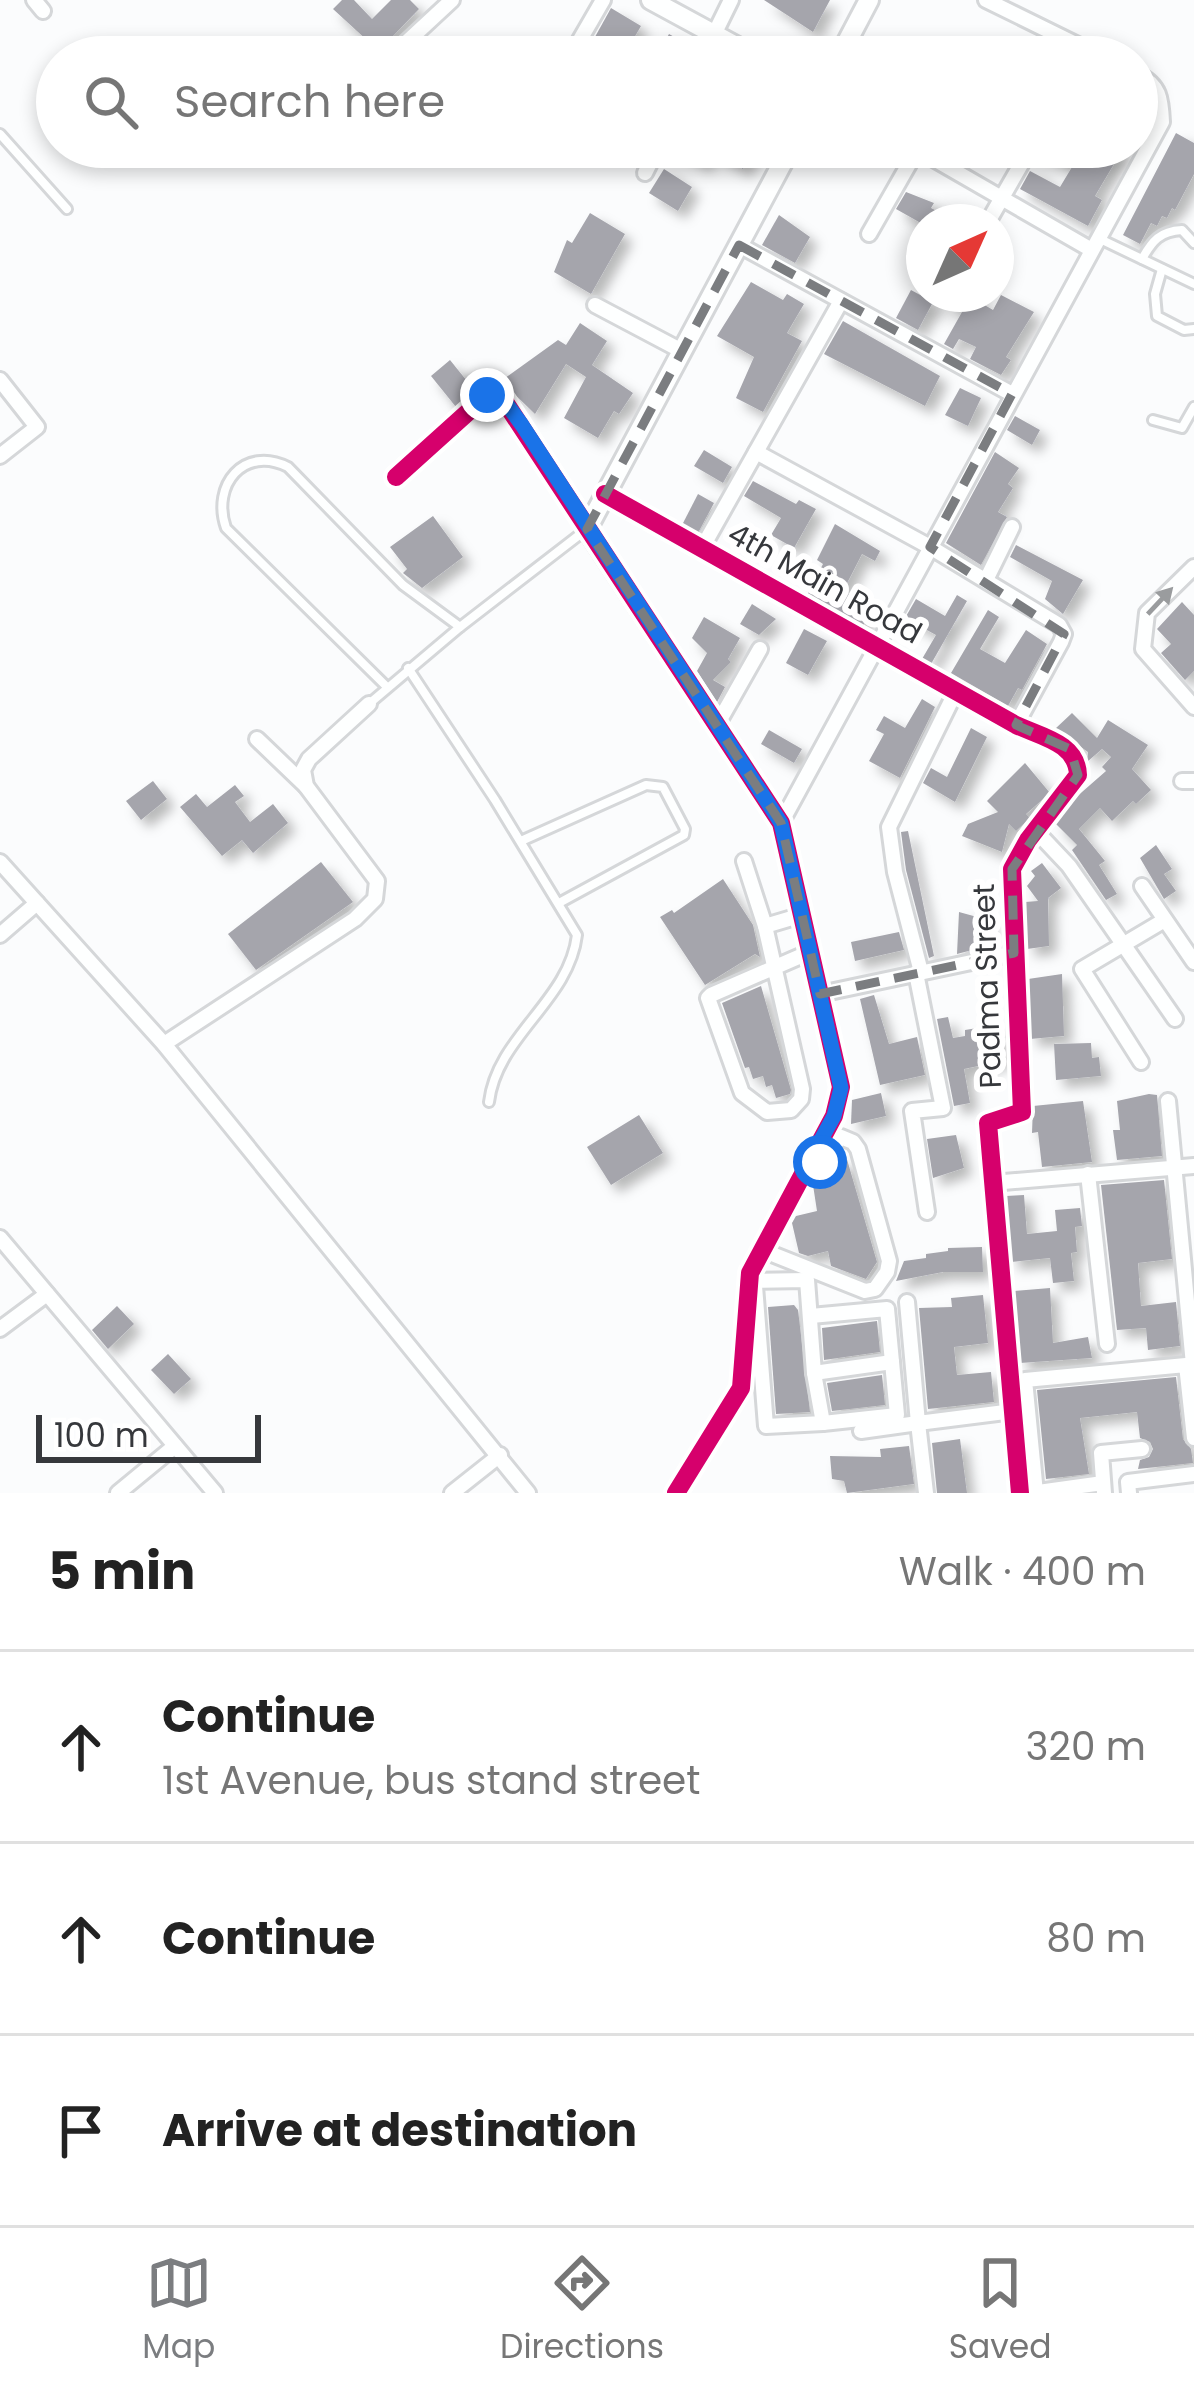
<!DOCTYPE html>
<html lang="en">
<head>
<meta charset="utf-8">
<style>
  :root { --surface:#fff; --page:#f2f2f2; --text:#222; --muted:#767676; --line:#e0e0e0; --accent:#7b7d80 }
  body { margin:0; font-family:Poppins,sans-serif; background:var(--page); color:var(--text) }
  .compass { position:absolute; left:906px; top:204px; width:108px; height:108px; border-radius:50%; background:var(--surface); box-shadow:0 6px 18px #0003; rotate:45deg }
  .scale { position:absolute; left:36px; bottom:30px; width:225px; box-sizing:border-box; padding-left:12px; border:6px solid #36383c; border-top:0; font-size:33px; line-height:42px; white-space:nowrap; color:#36383c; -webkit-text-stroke:9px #fff; paint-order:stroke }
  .stop { position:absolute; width:36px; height:36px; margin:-27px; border:9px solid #1a73e8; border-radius:50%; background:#fff }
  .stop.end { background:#1a73e8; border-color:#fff; box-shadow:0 3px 12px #0008 }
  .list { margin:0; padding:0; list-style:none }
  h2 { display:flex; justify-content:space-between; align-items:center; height:156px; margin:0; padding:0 48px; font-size:51px }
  h2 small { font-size:39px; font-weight:400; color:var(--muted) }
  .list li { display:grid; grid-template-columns:78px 1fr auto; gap:36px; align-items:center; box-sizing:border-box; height:192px; padding:0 48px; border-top:3px solid var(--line) }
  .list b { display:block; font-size:45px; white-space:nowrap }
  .list p { margin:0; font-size:39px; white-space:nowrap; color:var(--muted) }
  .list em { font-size:39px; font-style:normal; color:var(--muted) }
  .icon { flex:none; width:66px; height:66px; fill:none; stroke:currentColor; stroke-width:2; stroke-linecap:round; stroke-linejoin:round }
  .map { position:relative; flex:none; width:1194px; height:1493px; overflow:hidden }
  .search { position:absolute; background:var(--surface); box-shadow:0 6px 18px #0003; left:36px; right:36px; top:36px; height:132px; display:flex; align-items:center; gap:30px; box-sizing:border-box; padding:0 42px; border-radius:66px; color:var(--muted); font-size:45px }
  .sheet { height:732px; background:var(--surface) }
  nav { display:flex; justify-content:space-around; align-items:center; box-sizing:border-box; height:168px; border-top:3px solid var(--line); background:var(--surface); font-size:33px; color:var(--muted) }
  nav a { display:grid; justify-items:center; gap:6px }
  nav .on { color:var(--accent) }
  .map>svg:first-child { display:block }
  .building { fill:#a5a5ac; filter:url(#shadow) }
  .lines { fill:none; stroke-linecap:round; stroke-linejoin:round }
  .lane-casing { stroke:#d5d7d9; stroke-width:14 }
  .street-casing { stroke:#d5d7d9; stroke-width:20 }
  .secondary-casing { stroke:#d5d7d9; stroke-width:24 }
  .lane { stroke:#feffff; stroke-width:8 }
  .street { stroke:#feffff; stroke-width:14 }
  .secondary { stroke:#feffff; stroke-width:18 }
  .cycleway-casing { stroke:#fff; stroke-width:26 }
  .cycleway { stroke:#d6006c; stroke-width:18 }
  .oneway { fill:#9a9c9e }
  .route { stroke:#1a73e8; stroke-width:15 }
  .marked { fill:none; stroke:#7b7d80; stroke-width:9; stroke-dasharray:24 15; stroke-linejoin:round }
  .labels { text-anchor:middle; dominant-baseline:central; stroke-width:12; stroke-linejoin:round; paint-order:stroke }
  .street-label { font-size:30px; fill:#36383c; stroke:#fff }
</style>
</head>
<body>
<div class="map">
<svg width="1194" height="1493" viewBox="0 0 1194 1493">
  <defs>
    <filter id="shadow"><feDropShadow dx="8" dy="8" stdDeviation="6" flood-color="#0004"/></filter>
  </defs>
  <rect width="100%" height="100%" fill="#fbfcfd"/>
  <g class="building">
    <path d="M342 0H354L372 19 391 0H410L419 9 393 36 382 54 333 9Z"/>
    <path d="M764 0H830L813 32Z"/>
    <path d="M611 8 641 26 623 57H608L590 46Z"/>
    <path d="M669 34 694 48 689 57H656Z"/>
    <path d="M1176 133 1194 143V174L1175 210 1172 208 1167 218 1162 216 1157 226 1151 223 1140 244 1123 235Z"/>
    <path d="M673 147H756L743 169 710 151 703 164Z"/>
    <path d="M1042 147H1124L1095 196 1102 200 1088 226 1020 189 1030 171 1060 187 1072 167 1041 151Z"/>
    <path d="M664 169 692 187 678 211 649 193Z"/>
    <path d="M906 192 934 203 931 208 958 222H919L896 209Z"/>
    <path d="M590 213 625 234 591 294 554 272 567 240 572 243Z"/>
    <path d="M779 215 810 237 795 263 762 245Z"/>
    <path d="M751 282 783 300 787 294 804 304 787 333 802 341 763 412 736 398 754 357 717 336Z"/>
    <path d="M911 290 933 302 918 330 896 318Z"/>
    <path d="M955 294H966L993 310 1001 295 1034 312 1006 357 1011 360 1001 375 970 359 976 347 959 339 953 349 944 344 962 312 949 305Z"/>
    <path d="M843 321 940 376 925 406 824 354Z"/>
    <path d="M580 323 607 341 592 365 633 393 619 414 614 411 598 438 564 418 586 377 566 364 535 414 501 381 558 340 566 345Z"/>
    <path d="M450 360 475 391 456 407 431 376Z"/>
    <path d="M960 388 981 398 968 426 945 415Z"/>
    <path d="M1015 416 1040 430 1032 445 1007 430Z"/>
    <path d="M704 450 732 467 723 483 694 466Z"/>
    <path d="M995 452 1019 468 1008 484 1013 488 998 512 1007 517 981 565 946 543Z"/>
    <path d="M753 481 796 504 799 500 816 509 794 548 771 535 781 518 744 496Z"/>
    <path d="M698 494 714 503 698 533 682 525Z"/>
    <path d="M433 516 463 557 422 588 403 573 407 569 390 547Z"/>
    <path d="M835 524 880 551 875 561 862 554 843 591 873 608 863 626 807 595 823 564 817 560Z"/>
    <path d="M1016 545 1083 580 1063 614 1045 599 1052 581 1010 557Z"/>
    <path d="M957 595 967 601 931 664 922 659 936 635 905 618 916 599 945 616Z"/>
    <path d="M1182 602 1194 615V671L1185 680 1161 653 1171 644 1157 629Z"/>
    <path d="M752 604 776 619 759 635 740 624Z"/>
    <path d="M988 610 999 617 980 649 1005 663 1026 630 1047 644 1022 690 1018 688 1008 706 951 673Z"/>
    <path d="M704 617 740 638 728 659 731 662 713 680 725 687 717 702 697 671 707 653 692 638Z"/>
    <path d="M804 629 827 641 808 675 786 663Z"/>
    <path d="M922 699 935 707 900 778 869 761 884 734 876 730 884 716 905 728Z"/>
    <path d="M1072 713 1097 738 1108 720 1148 745 1132 769 1151 790 1136 804 1133 801 1112 821 1100 808 1079 829 1105 861 1099 865 1117 894 1106 900 1072 850 1077 845 1055 823 1074 799 1106 771 1102 767 1111 757 1102 749 1087 762 1088 752 1055 729Z"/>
    <path d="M971 728 987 737 955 802 923 783 931 768 947 777Z"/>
    <path d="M769 730 802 749 794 763 761 744Z"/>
    <path d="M1025 763 1050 793 1026 814 1030 818 1016 831 1009 824 1002 852 962 836 968 824 998 812 987 801Z"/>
    <path d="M153 781 167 799 141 820 126 801Z"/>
    <path d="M235 785 244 796 235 802 250 822 273 804 288 823 253 853 242 840 222 856 180 807 196 794 207 807Z"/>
    <path d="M908 831 934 956 929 958 906 870 901 832Z"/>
    <path d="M1156 845 1172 869 1164 874 1176 891 1164 899 1140 858Z"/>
    <path d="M321 862 353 902 256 970 228 934Z"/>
    <path d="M1042 863 1061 888 1048 898 1049 946 1027 949 1025 902 1038 901 1027 886 1035 876 1031 871Z"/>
    <path d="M723 879 753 925 760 957 755 954 705 985 660 917 672 910 674 913Z"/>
    <path d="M959 912 988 920 991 942 978 943 971 946 972 950 957 954Z"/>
    <path d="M899 932 904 950 855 961 851 942Z"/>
    <path d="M1062 974 1064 1036 1030 1039 1028 979Z"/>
    <path d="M761 986 791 1090 790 1094 776 1098 772 1085 766 1087 763 1076 753 1079 749 1067 745 1068 722 1003Z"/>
    <path d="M874 995 889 1044 917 1037 925 1075 880 1085 860 999Z"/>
    <path d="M948 1017 953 1038 965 1036V1030L996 1025 1002 1061 964 1069 970 1103 954 1106 937 1019Z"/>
    <path d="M1091 1043 1092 1058 1099 1057 1101 1076 1056 1080 1054 1044Z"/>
    <path d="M881 1093 886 1116 851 1124 852 1100Z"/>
    <path d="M1149 1094 1157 1095 1162 1156 1117 1160 1113 1130H1120L1117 1101Z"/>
    <path d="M1083 1101 1092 1162 1042 1167 1038 1132 1032 1133 1033 1106Z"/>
    <path d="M639 1115 663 1153 611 1185 587 1147Z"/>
    <path d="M956 1135 964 1168 933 1178 927 1139Z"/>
    <path d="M846 1156 877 1262 866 1279 831 1266 828 1251 808 1256 799 1253 792 1223 796 1216 817 1211 813 1185 826 1182 824 1173Z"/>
    <path d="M1164 1180 1172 1259 1138 1263 1141 1306 1176 1302 1180 1346 1148 1350 1146 1328 1117 1330 1101 1185Z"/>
    <path d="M1024 1195 1027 1234 1057 1231 1055 1210 1080 1208 1082 1226 1075 1227 1077 1252 1071 1253 1074 1281 1053 1283 1050 1258 1011 1262 1006 1196Z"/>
    <path d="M982 1247 983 1272H943L896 1281 904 1261 926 1258V1254L948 1251V1248Z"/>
    <path d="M1050 1288 1053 1343 1088 1337 1092 1358 1020 1363 1014 1291Z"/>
    <path d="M983 1295 988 1343 954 1347 957 1375 991 1372 994 1402 928 1409 919 1308 952 1307 951 1298Z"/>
    <path d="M794 1305 798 1310 810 1412 776 1414 768 1307Z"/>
    <path d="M117 1306 134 1324 108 1349 92 1330Z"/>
    <path d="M877 1321 880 1352 824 1360 822 1328Z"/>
    <path d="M168 1354 191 1379 174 1394 151 1370Z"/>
    <path d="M882 1375 885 1405 832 1411 827 1383Z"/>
    <path d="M1176 1377 1183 1439 1191 1449 1193 1463 1138 1469 1140 1460 1149 1457 1153 1449 1150 1442 1140 1438 1137 1412 1080 1418 1089 1474 1046 1479 1037 1390Z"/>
    <path d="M960 1439 967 1493H937L932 1443Z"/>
    <path d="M909 1446 914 1484 847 1493 844 1481 832 1479 830 1456 881 1457 880 1449Z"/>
  </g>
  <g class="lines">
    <defs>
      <g id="lane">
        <path d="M0 134 67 209"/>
        <path d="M1098 238 1194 284"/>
        <path d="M1142 259C1152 241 1160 231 1182 230L1194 243"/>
        <path d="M1162 269 1155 294 1157 316 1184 330 1194 329"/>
        <path d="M1153 420 1182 428 1194 407"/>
        <path d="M408 668 495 800 577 935C569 1001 497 1036 489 1102"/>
        <path d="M387 687 226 528C211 485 244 445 288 467L403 585 460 627 587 529"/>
        <path d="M370 703 460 627"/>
        <path d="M521 841 646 785 663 787 685 829 684 835 559 903"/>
      </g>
      <g id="street">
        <path d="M34 0 43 11"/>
        <path d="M986 0 1102 57"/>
        <path d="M577 45 603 0"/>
        <path d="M396 52 452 0"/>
        <path d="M703 57 731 0"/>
        <path d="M946 57 951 47"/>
        <path d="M913 147 1090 249"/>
        <path d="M645 173 658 147"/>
        <path d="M988 222 1031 147"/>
        <path d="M869 234 917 150"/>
        <path d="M739 245 1012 394"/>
        <path d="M595 305 682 351"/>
        <path d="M0 380 37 427 0 456"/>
        <path d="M756 452 930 547 1059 625 1064 634 1061 642 1016 725"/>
        <path d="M396 477 487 395 501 396 587 529"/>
        <path d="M605 494 1016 725C1042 737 1077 743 1078 775L1028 840 1012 869 1022 1112 988 1123 1020 1493"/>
        <path d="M702 548 841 301"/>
        <path d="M1194 567 1147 613 1143 649 1194 707"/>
        <path d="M986 580 1012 527"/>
        <path d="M717 725 760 649"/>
        <path d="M257 739 306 786"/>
        <path d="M1182 781H1194"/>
        <path d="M781 823 1162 122C1161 99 1160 85 1137 74"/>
        <path d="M1035 830 1069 866 1175 1019"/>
        <path d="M744 861 765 926"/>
        <path d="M0 862 164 1044 528 1493"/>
        <path d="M1142 886 1194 962"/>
        <path d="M802 915 765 926 802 1089 801 1099 791 1110 767 1112 742 1093 708 998 711 995 810 952"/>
        <path d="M0 935 37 903"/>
        <path d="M921 972 895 872 889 827 956 691"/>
        <path d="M916 973 943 1108 912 1111 927 1212"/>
        <path d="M820 994 1014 953"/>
        <path d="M164 1044 355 919 375 899 377 881 306 786 303 770 309 759 369 704"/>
        <path d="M1141 1062 1082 969 1163 921"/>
        <path d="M1168 1101 1194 1375"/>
        <path d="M1088 1174 1107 1344"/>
        <path d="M992 1183 1194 1166"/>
        <path d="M0 1238 215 1493"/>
        <path d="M762 1250 865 1291 875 1289 887 1272 889 1261 858 1149 853 1142 841 1137 821 1162 811 1156"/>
        <path d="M750 1281 807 1280 814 1373 823 1423 766 1426 755 1286"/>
        <path d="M907 1302 918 1423 1013 1411"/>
        <path d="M811 1316 887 1309 897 1415 823 1423"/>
        <path d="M0 1329 47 1294"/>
        <path d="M814 1373 892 1362"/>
        <path d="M861 1431 918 1423 926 1493"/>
        <path d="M118 1493 175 1446"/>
        <path d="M452 1493 500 1455"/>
        <path d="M1031 1493 1103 1483"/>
        <path d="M1036 1493 1025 1380 1186 1365 1194 1438"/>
        <path d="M1104 1493 1101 1453 1142 1449"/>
        <path d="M1129 1493 1128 1482 1194 1474"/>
      </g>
      <g id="secondary">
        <path d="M651 0 756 57"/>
        <path d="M839 57 869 0"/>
        <path d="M676 1493 741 1388 750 1273 834 1116 841 1087 781 823 587 529 791 147"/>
      </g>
    </defs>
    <use href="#lane" class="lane-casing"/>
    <use href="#street" class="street-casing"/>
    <use href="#secondary" class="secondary-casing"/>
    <use href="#lane" class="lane"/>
    <use href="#street" class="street"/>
    <use href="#secondary" class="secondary"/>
    <defs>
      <g id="cycleway">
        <path d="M396 477 487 395 501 396 781 823 841 1087 834 1116 750 1273 741 1388 676 1493"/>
        <path d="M605 494 1016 725C1042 737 1077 743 1078 775L1028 840 1012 869 1022 1112 988 1123 1020 1493"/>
      </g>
    </defs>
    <use href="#cycleway" class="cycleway-casing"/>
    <use href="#cycleway" class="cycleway"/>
  </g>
  <defs><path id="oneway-solid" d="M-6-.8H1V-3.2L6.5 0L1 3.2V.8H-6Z" transform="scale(3)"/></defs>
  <use class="oneway" href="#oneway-solid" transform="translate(1160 601) rotate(-47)"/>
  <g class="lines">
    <path class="route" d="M487 395 501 396 522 425 781 823 841 1088 834 1116 812 1156 820 1162"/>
  </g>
  <path class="marked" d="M739 245 1012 394 930 547 1064 634 1016 725 1070 749 1078 775 1012 869 1014 953 820 994 781 823 587 529Z"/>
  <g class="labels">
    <g class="street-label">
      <text transform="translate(825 583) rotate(29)">4th Main Road</text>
      <text transform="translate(987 986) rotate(-92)">Padma Street</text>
    </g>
  </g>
</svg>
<svg class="compass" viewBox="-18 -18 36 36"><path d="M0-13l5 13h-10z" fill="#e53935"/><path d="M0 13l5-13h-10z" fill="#767676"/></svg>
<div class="scale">100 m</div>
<div class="stop" style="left:820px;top:1162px"></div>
<div class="stop end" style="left:487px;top:395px"></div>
<div class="search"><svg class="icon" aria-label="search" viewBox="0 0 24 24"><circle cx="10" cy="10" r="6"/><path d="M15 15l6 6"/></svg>Search here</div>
</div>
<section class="sheet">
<h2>5 min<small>Walk · 400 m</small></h2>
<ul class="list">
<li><svg class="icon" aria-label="ahead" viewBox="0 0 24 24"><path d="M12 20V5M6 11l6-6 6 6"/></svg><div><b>Continue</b><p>1st Avenue, bus stand street</p></div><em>320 m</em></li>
<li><svg class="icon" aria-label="ahead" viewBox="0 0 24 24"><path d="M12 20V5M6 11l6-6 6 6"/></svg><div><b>Continue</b></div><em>80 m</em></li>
<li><svg class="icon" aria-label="arrive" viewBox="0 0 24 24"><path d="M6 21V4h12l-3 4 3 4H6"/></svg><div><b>Arrive at destination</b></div></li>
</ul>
</section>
<nav>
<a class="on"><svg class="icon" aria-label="map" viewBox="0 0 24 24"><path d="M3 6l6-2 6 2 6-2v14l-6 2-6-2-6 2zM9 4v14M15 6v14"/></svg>Map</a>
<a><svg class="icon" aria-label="directions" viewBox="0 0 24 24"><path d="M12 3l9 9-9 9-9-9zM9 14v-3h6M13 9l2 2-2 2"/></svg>Directions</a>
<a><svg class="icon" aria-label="saved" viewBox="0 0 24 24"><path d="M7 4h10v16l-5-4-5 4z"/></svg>Saved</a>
</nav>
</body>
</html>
